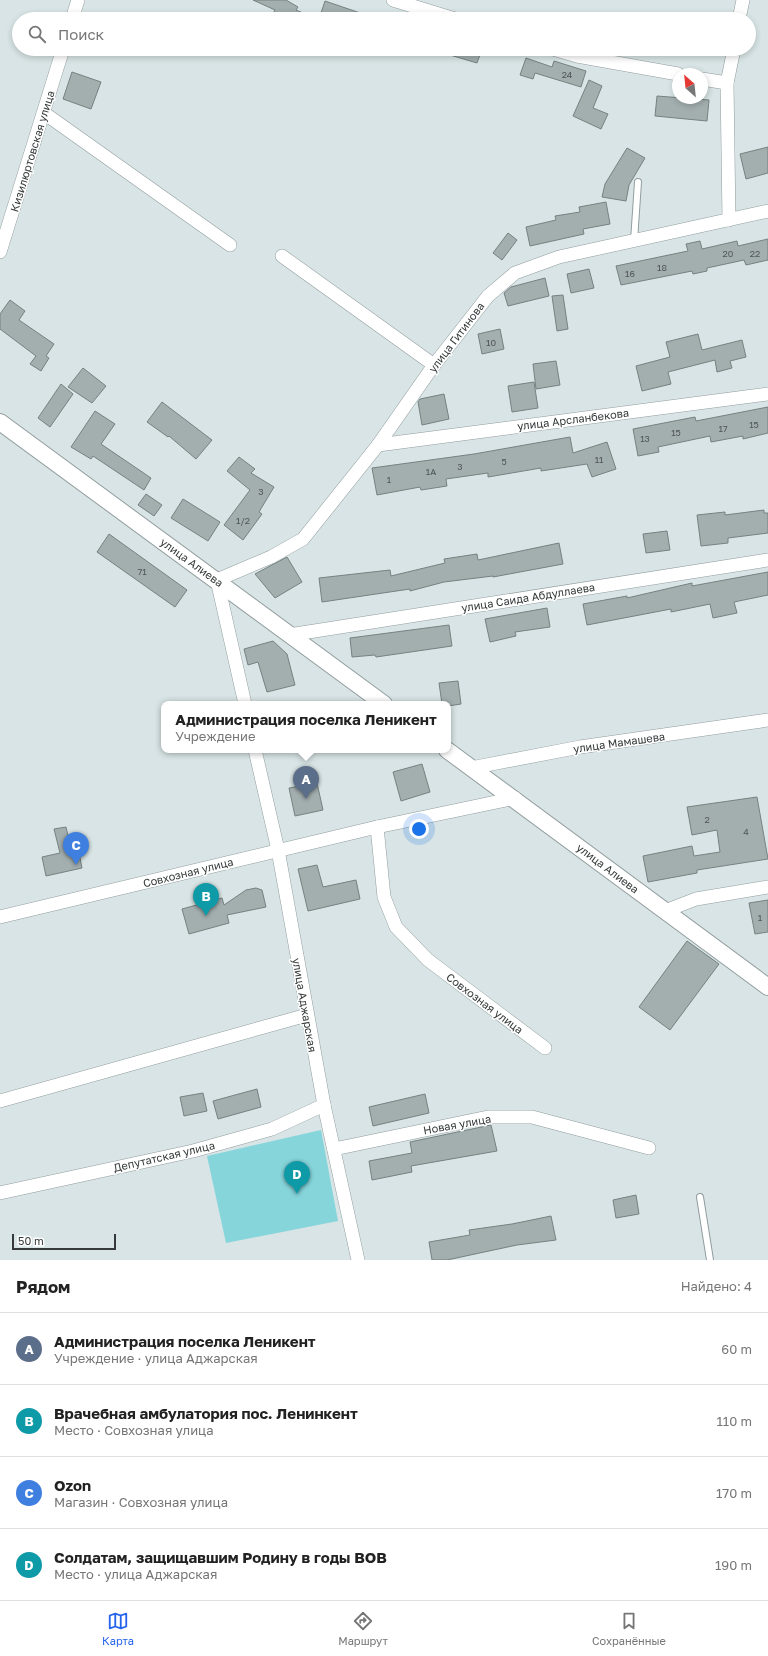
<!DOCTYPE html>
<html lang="ru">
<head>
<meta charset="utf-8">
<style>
  :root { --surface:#fff; --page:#f2f2f2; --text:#222; --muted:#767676; --line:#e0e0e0; --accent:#2563eb }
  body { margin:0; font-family:"Golos Text",sans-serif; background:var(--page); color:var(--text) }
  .compass { position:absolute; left:672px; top:68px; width:36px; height:36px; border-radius:50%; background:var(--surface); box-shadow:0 2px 6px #0003; rotate:333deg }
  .scale { position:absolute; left:12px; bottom:10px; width:104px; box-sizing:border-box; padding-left:4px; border:2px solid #353939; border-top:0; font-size:11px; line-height:14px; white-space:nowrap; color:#353939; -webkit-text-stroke:3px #fff; paint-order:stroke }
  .you { position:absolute; left:419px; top:829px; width:14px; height:14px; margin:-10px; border:3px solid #fff; border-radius:50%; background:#1a73e8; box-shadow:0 0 0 6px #1a73e833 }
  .badge { display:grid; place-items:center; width:26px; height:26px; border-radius:50%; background:var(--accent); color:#fff; font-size:13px; font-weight:700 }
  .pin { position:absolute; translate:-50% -33px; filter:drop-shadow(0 1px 2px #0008) }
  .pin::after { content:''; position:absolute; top:21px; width:14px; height:12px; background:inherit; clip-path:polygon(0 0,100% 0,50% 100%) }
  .popup { position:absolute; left:161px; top:701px; width:290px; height:52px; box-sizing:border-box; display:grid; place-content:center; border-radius:8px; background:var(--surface); filter:drop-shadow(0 1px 3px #0005); font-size:13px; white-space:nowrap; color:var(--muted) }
  .popup b { font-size:15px; color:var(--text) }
  .popup::after { content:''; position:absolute; left:50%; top:100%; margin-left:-8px; border:8px solid transparent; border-top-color:var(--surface) }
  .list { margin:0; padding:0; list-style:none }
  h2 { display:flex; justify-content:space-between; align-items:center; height:52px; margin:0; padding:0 16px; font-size:17px }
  h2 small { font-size:13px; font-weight:400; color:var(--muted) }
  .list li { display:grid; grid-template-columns:26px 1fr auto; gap:12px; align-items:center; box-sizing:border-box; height:72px; padding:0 16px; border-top:1px solid var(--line) }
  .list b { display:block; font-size:15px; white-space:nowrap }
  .list p { margin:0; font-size:13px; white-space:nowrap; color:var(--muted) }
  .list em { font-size:13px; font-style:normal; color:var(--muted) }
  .icon { flex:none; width:22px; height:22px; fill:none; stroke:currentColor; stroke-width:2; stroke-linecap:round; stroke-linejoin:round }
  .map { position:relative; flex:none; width:768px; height:1260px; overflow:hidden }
  .search { position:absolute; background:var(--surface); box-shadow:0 2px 6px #0003; left:12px; right:12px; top:12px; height:44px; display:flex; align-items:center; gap:10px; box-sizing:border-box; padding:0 14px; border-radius:22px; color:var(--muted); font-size:15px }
  .sheet { height:340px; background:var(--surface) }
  nav { display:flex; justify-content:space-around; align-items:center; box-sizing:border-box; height:56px; border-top:1px solid var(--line); background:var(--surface); font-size:11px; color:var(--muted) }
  nav a { display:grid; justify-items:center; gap:2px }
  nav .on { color:var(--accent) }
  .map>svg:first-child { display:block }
  .green { fill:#85d5db }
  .building { fill:#a3aeaf; stroke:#768181 }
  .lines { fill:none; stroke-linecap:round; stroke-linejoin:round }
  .service-casing { stroke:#929d9e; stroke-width:8 }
  .minor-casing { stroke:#929d9e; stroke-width:14 }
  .tertiary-casing { stroke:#929d9e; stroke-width:18 }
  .service { stroke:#fff; stroke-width:6 }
  .minor { stroke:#fff; stroke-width:13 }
  .tertiary { stroke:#fff; stroke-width:16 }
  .labels { text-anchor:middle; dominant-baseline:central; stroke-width:3; stroke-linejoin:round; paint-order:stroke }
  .number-label { font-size:9px; fill:#505656 }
  .street-label { font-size:11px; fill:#353939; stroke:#fff }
</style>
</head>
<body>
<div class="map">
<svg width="768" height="1260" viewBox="0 0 768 1260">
  <rect width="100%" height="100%" fill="#d8e4e5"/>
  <path class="green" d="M321 1130 338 1221 226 1243 207 1156Z"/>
  <g class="building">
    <path d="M253 0H286L298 7 296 10 317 19H270L275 10Z"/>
    <path d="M325 1 372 17 371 19H319Z"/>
    <path d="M440 49H482L477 63 440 52Z"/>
    <path d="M526 58 552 67 554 61 586 71 581 87 535 73 533 79 520 75Z"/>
    <path d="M72 72 101 82 91 109 63 99Z"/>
    <path d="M589 80 602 86 593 108 608 114 601 129 573 116Z"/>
    <path d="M657 96 709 100 707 121 655 116Z"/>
    <path d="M768 147V173L746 179 740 154Z"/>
    <path d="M627 148 645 158 629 185 626 201 602 197 605 184Z"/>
    <path d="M606 202 610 224 583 229 584 234 530 246 526 227 556 220 555 216 580 212 579 207Z"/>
    <path d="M508 233 517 240 502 260 493 253Z"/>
    <path d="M768 239V260L746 265 744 260 707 268V271L693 274 692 271 621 285 616 266 688 251 686 244 700 241 702 249 737 241 738 246Z"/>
    <path d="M589 269 594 288 571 293 567 274Z"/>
    <path d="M545 278 549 296 508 306 504 293 511 287Z"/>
    <path d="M563 295 568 329 557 331 552 296Z"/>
    <path d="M10 300 25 311 19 320 54 344 46 356 49 358 41 371 30 364 36 356 0 329V314Z"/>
    <path d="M500 329 504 349 482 354 478 334Z"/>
    <path d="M698 334 702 350 742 340 746 357 730 361 732 368 717 372 715 360 668 372 671 384 642 391 636 366 670 357 666 342Z"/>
    <path d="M556 361 560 385 536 389 533 364Z"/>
    <path d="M83 368 106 386 92 403 68 387Z"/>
    <path d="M534 382 538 408 512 412 508 386Z"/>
    <path d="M61 384 73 394 50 427 38 418Z"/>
    <path d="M444 394 449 419 422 425 418 402 420 399Z"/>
    <path d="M162 402 212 440 196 459 169 436 168 437 147 422Z"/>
    <path d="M768 407V433L743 439V436L711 442 710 436 658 447 659 452 638 456 633 429 695 417 696 421Z"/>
    <path d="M95 411 115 424 101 444 151 478 144 490 93 456 91 459 71 447Z"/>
    <path d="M570 437 573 453 607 442 616 469 592 477 587 464 541 471V468L488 477V473L446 479 447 486 421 490 420 487 377 495 372 468 474 454Z"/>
    <path d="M239 457 255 469 251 473 274 487 259 512 262 514 243 540 224 525 250 490 227 471Z"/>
    <path d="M146 494 162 505 154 516 138 505Z"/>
    <path d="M183 499 220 522 208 541 171 518Z"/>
    <path d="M764 510V513H768V533L728 538V543L701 546 697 515 725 512V515Z"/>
    <path d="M667 531 670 550 646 553 643 534Z"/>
    <path d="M109 534 187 590 175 607 97 552Z"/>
    <path d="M559 543 563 564 493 577V576L444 582 410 591V589L322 602 319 578 390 570 391 576 445 563 444 559 477 554 478 560Z"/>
    <path d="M287 557 302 582 275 598 255 574Z"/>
    <path d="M768 572V595L734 602 737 613 713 618 710 604 671 612V609L587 625 583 604 627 596V598L692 583V586Z"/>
    <path d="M547 608 550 627 515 632 516 636 490 642 485 619Z"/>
    <path d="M449 625 452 646 376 657 375 655 352 657 350 638Z"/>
    <path d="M273 641 287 654 295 685 267 692 258 662 248 665 244 649Z"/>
    <path d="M458 681 461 704 448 706V704H442L439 683Z"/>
    <path d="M422 764 430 792 401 801 393 772Z"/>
    <path d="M317 783 323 810 295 816 289 788Z"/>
    <path d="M757 797 768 859 697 870V873L648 882 643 856 692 846 694 856 720 852 717 830 692 835 687 807Z"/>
    <path d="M66 827 71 849 78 848 82 868 46 876 42 857 60 853 54 829Z"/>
    <path d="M317 865 323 887 356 880 360 899 308 911 298 869Z"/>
    <path d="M256 888 262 890 266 907 227 915 229 923 189 934 182 909 222 898 224 905 246 890Z"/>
    <path d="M768 900V932L755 934 749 903Z"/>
    <path d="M687 941 719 964 670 1030 639 1007Z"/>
    <path d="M257 1089 261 1107 218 1119 213 1101Z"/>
    <path d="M203 1093 207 1111 184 1116 180 1097Z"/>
    <path d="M425 1094 429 1113 373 1126 369 1107Z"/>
    <path d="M491 1125 497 1151 411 1166 412 1172 372 1180 369 1161 412 1153 410 1142Z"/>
    <path d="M636 1195 639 1214 616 1218 613 1200Z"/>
    <path d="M551 1216 556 1240 517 1245 447 1260H432L429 1242 470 1235 469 1230 512 1224Z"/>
  </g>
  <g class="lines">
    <defs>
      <g id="service">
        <path d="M634 241 638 182"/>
        <path d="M700 1197 710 1260"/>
      </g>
      <g id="minor">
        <path d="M393 0 455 19"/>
        <path d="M72 19 78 0"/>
        <path d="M739 19 743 0"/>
        <path d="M553 49 577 56 678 74"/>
        <path d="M702 79 727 83"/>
        <path d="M44 113 230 245"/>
        <path d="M729 220 727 83 734 49"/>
        <path d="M0 252 63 49"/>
        <path d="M282 256 434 365"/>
        <path d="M378 445 768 394"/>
        <path d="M289 635 768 560"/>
        <path d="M245 704 217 580 271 557 303 539 378 445 434 365 488 296 515 273 559 257 768 211"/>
        <path d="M255 750 278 850 324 1105 358 1260"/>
        <path d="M471 768 580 747 768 720"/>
        <path d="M377 827 384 897 396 927 428 960 545 1048"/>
        <path d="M665 911 696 899 768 887"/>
        <path d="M0 917 377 827 515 798"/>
        <path d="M0 1101 307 1015"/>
        <path d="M334 1149 488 1117H532L649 1148"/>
        <path d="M0 1193 193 1151 272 1129 324 1105"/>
      </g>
      <g id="tertiary">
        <path d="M0 422 384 704"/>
        <path d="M447 750 768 987"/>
      </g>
    </defs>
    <use href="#service" class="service-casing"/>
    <use href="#minor" class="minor-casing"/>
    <use href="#tertiary" class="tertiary-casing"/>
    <use href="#service" class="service"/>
    <use href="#minor" class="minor"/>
    <use href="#tertiary" class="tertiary"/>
  </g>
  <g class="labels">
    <g class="number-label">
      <text x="567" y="74">24</text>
      <text x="728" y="253">20</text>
      <text x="755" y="253">22</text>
      <text x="662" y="267">18</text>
      <text x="630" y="273">16</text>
      <text x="491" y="342">10</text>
      <text x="754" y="424">15</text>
      <text x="723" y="428">17</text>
      <text x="676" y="432">15</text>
      <text x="645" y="438">13</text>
      <text x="599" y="459">11</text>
      <text x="504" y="461">5</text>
      <text x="460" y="466">3</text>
      <text x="431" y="471">1А</text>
      <text x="389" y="479">1</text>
      <text x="261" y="491">3</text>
      <text x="243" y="520">1/2</text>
      <text x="142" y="571">71</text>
      <text x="707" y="819">2</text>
      <text x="746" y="831">4</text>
      <text x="760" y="917">1</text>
    </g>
    <g class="street-label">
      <text transform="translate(32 151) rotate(-73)">Кизилюртовская улица</text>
      <text transform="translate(456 337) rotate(-53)">улица Гитинова</text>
      <text transform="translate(573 419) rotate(-7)">улица Арсланбекова</text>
      <text transform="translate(192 562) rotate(36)">улица Алиева</text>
      <text transform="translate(528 597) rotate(-9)">улица Саида Абдуллаева</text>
      <text transform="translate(619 742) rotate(-8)">улица Мамашева</text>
      <text transform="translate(608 868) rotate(37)">улица Алиева</text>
      <text transform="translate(188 872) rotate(-14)">Совхозная улица</text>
      <text transform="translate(485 1003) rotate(37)">Совхозная улица</text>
      <text transform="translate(305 1005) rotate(80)">улица Аджарская</text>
      <text transform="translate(457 1124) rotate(-10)">Новая улица</text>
      <text transform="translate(164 1156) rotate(-13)">Депутатская улица</text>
    </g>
  </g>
</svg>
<svg class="compass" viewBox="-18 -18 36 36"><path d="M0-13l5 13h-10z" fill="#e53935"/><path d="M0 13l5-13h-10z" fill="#767676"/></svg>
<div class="scale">50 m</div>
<div class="you"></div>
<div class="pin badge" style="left:306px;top:799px;background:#5c6f8a">A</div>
<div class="popup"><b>Администрация поселка Леникент</b>Учреждение</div>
<div class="pin badge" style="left:206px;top:916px;background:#0f9aa8">B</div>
<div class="pin badge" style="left:76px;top:865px;background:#3f7fe0">C</div>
<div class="pin badge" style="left:297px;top:1194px;background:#0f9aa8">D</div>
<div class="search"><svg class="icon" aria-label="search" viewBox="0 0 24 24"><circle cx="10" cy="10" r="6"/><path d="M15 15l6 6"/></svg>Поиск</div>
</div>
<section class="sheet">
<h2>Рядом<small>Найдено: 4</small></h2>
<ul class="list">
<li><span class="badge" style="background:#5c6f8a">A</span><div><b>Администрация поселка Леникент</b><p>Учреждение · улица Аджарская</p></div><em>60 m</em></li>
<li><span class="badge" style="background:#0f9aa8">B</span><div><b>Врачебная амбулатория пос. Ленинкент</b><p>Место · Совхозная улица</p></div><em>110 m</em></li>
<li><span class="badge" style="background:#3f7fe0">C</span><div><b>Ozon</b><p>Магазин · Совхозная улица</p></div><em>170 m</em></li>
<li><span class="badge" style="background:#0f9aa8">D</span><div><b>Солдатам, защищавшим Родину в годы ВОВ</b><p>Место · улица Аджарская</p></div><em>190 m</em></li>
</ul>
</section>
<nav>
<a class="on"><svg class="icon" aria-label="map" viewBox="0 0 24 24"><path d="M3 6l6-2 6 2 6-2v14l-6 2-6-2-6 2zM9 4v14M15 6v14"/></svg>Карта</a>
<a><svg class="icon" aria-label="directions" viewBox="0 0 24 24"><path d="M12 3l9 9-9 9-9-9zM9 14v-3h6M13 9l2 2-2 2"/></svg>Маршрут</a>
<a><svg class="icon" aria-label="saved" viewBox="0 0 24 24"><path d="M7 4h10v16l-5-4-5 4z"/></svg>Сохранённые</a>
</nav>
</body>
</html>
